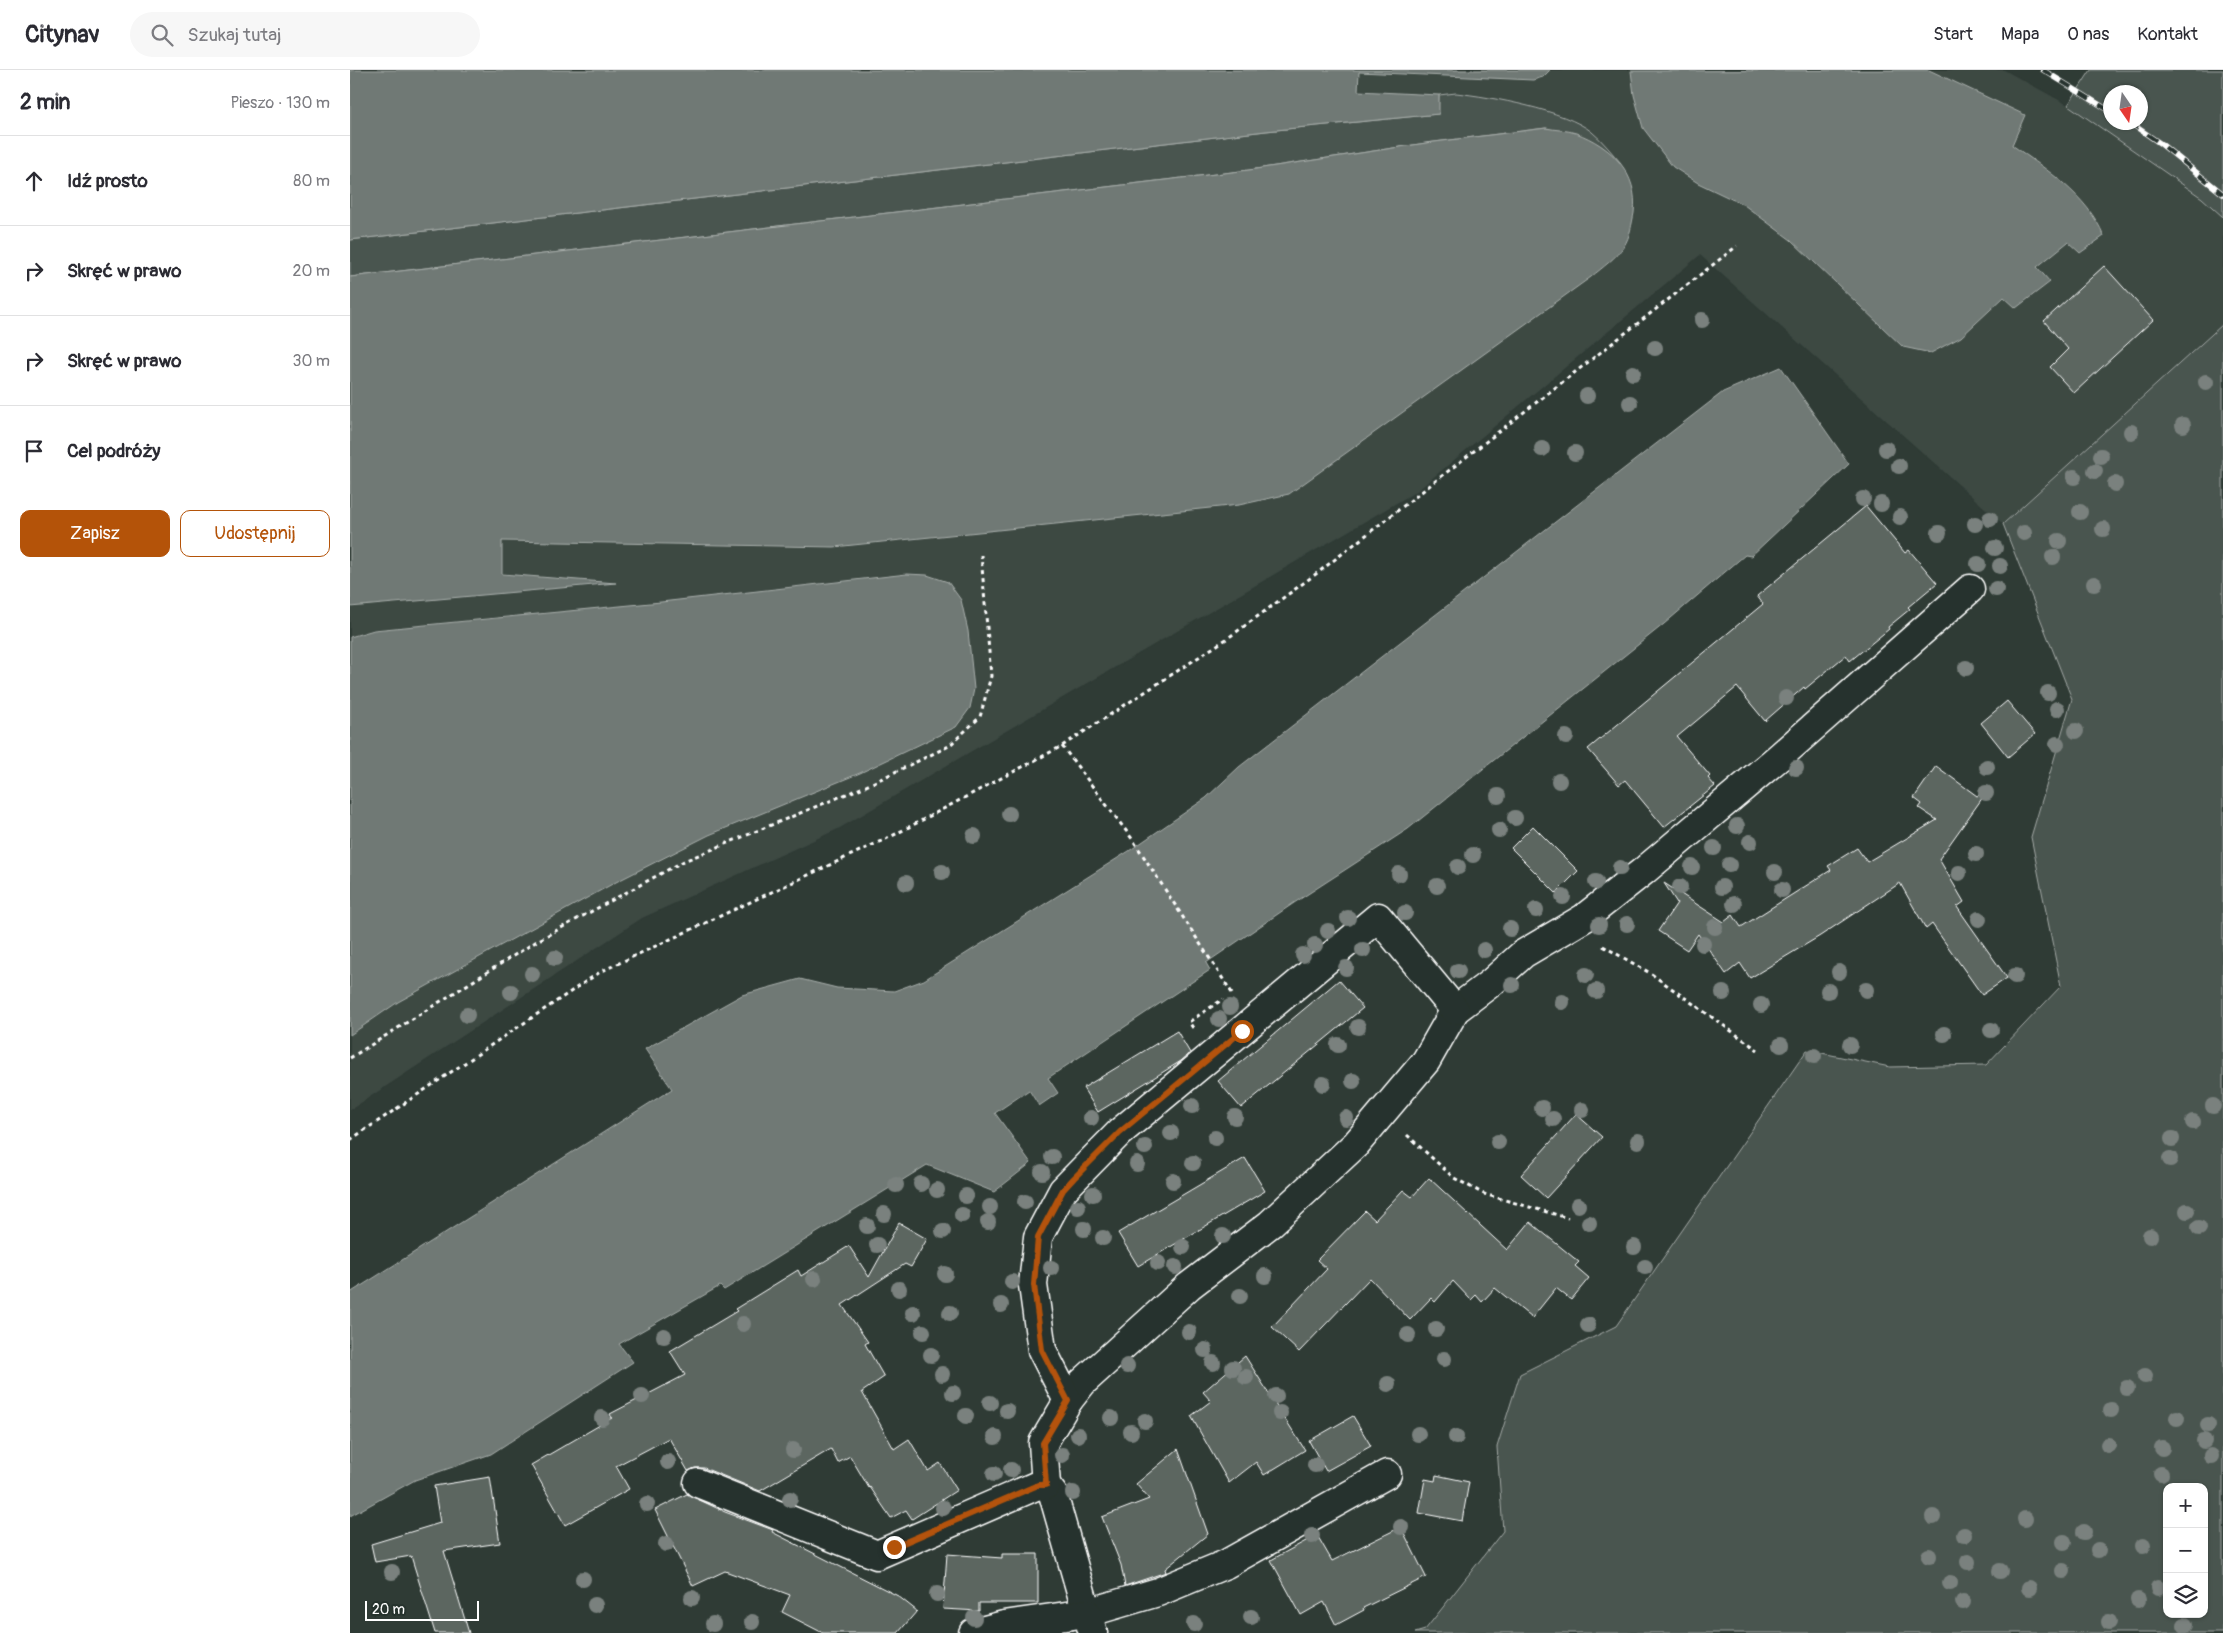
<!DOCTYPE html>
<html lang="pl">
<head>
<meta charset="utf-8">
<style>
  :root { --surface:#fff; --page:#f7f7f7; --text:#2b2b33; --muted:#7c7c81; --line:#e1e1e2; --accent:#b45309 }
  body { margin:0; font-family:Pangolin,sans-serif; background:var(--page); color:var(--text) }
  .controls { position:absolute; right:15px; bottom:15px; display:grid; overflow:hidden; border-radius:10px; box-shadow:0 1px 4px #0004 }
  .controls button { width:45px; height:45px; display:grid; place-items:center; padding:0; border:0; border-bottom:1px solid var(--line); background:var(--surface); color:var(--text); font:25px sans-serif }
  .compass { position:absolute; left:1753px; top:15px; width:45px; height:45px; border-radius:50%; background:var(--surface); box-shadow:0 1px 4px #0004; rotate:167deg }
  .scale { position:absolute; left:15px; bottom:12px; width:114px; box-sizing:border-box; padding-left:5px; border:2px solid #fff; border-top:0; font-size:14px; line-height:18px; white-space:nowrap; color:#fff; -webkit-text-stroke:4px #26332d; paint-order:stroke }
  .stop { position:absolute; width:15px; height:15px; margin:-11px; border:4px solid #b45309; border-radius:50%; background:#fff }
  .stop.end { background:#b45309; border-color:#fff; box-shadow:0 1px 5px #0008 }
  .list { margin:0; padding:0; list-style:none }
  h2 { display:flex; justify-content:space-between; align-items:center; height:65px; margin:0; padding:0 20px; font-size:21px }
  h2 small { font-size:16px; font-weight:400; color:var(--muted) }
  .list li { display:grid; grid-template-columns:32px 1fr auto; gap:15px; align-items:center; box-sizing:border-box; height:90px; padding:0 20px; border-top:1px solid var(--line) }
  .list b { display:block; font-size:19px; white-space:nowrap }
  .list em { font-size:16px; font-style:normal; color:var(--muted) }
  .actions { display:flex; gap:10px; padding:15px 20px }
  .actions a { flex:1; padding:11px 0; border:1px solid var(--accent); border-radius:10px; text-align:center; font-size:18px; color:var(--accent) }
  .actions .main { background:var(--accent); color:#fff }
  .icon { flex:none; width:28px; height:28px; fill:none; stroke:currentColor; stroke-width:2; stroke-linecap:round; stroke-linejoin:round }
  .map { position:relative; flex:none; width:1873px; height:1563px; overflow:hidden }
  header { display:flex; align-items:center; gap:30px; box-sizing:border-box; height:70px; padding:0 25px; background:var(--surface); border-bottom:1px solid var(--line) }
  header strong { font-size:24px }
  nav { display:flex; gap:28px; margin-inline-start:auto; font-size:18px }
  .search { width:350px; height:45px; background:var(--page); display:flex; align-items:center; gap:12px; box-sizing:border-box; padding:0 18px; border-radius:28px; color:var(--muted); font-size:19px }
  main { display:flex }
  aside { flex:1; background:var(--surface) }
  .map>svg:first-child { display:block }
  .built { fill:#3c4842 }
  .green { fill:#4a544f; stroke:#a4aaa7; fill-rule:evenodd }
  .water { fill:#707975; stroke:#a9afac }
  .building { fill:#5b6661; stroke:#fff }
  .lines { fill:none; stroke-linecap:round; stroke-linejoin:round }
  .minor-casing { stroke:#fff; stroke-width:31 }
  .path { stroke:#fff; stroke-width:3; stroke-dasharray:4 4; stroke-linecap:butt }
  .minor { stroke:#26332d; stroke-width:28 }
  .rail-casing { stroke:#fff; stroke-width:5.5 }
  .rail { stroke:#26332d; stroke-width:4; stroke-dasharray:11; stroke-linecap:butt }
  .tree { fill:#7a817e }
  .route { stroke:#b45309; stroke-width:6 }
</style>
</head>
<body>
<header>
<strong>Citynav</strong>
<div class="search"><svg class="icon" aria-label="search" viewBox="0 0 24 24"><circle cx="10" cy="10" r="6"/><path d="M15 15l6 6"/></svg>Szukaj tutaj</div>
<nav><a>Start</a><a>Mapa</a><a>O nas</a><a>Kontakt</a></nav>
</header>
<main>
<aside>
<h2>2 min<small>Pieszo · 130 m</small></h2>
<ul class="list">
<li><svg class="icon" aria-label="ahead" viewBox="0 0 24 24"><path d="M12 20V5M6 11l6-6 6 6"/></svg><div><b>Idź prosto</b></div><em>80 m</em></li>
<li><svg class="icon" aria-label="right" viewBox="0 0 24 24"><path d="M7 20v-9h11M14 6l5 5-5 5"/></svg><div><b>Skręć w prawo</b></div><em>20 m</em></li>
<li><svg class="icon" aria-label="right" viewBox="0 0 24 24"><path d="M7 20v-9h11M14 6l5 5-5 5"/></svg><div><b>Skręć w prawo</b></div><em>30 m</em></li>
<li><svg class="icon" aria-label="arrive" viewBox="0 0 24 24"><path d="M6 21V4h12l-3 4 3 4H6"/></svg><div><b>Cel podróży</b></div></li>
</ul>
<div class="actions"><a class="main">Zapisz</a><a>Udostępnij</a></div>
</aside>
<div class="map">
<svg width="1873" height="1563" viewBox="0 0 1873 1563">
  <rect width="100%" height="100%" fill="#2f3b35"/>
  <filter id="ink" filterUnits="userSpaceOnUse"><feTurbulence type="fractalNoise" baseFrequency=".02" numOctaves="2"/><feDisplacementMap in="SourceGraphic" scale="10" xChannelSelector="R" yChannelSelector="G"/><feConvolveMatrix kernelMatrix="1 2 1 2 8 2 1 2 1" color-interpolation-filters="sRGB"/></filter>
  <g filter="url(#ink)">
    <path class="built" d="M0 0H1654L1718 35 1852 128 1873 147V254L1653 454 1350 185 1067 421 488 759 292 848 0 1040Z"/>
    <g class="green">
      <path d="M1741 0H1873V147L1852 128 1718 35ZM1760 22H1790V52H1760Z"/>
      <path d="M1106 23C1141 27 1215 40 1242 62 1253 71 1262 83 1271 93L1251 76 1196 58 1076 73 899 100 0 207V170L916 61 1088 44 1089 25Z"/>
      <path d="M1873 254V1563H1065L1075 1560 1153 1461 1147 1377 1170 1304 1266 1256 1457 980 1540 997 1636 995 1711 916 1681 767 1722 629 1653 454ZM1817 1417H1854V1544H1817Z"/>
    </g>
    <g class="water">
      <path d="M0 0H1200L1193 7 1183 10 1009 2 1008 21 1089 25V44L916 61 0 170Z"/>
      <path d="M1579 0 1675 45 1662 75C1697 100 1737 125 1754 166L1730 183 1718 172 1687 197 1700 212 1666 238 1654 227 1611 267 1581 283 1553 277 1441 170 1394 135 1348 113 1323 97 1293 58 1284 25 1281 1Z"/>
      <path d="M1196 58C1205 60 1217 60 1226 63 1261 76 1289 103 1284 143 1282 153 1280 167 1274 176 1266 188 1253 197 1241 207L939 424 889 435 484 477 152 471V504L266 513 0 537V207L899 100 1076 73Z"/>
      <path d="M1431 297 1499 394 1401 486 1395 485 1314 554 1058 759 944 833 856 893 860 900 698 1008 708 1023 689 1036 679 1020 645 1043 681 1093 644 1122 577 1095 374 1220 370 1216 269 1274 283 1292 141 1384 65 1410 0 1446V1223L322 1019 295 979 392 925 450 909 487 918 544 921 574 910 779 781 856 728 889 697 1373 322Z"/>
      <path d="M557 504 577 505 598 512 611 530 618 561 624 619 620 638 606 657 510 703 359 765 266 812 48 932 0 965V567L24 560 311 532Z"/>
    </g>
    <g class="building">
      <path d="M1754 196 1803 250 1724 323 1700 297 1718 279 1694 251Z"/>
      <path d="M1516 436 1555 483 1559 480 1587 513 1558 537 1560 539 1538 557 1539 559 1500 591 1496 585 1455 619 1454 617 1415 651 1387 617 1327 667 1360 706 1358 708 1365 716 1314 757 1275 710 1269 715 1238 679 1413 534 1407 526Z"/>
      <path d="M1657 631 1685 664 1658 687 1631 653Z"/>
      <path d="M1586 696 1627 726 1638 720 1589 789 1614 832 1607 837 1657 908 1632 925 1582 854 1576 859 1550 813 1470 866 1400 908 1390 893 1376 904 1348 864 1337 880 1308 861 1327 833 1314 813 1374 852 1383 845 1391 857 1481 800 1478 796 1507 778 1517 792 1587 750 1569 738 1572 734 1564 728Z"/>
      <path d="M1183 756 1228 801 1206 823 1161 778Z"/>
      <path d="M989 910 1013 938 891 1038 868 1011Z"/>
      <path d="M827 961 840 983 831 991 748 1042 733 1018Z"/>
      <path d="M1226 1044 1252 1067 1196 1128 1171 1105Z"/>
      <path d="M895 1088 915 1121 788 1196 768 1163Z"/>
      <path d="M1079 1108 1157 1180 1180 1152 1229 1192 1225 1196 1239 1208 1221 1230 1206 1218 1182 1248 1145 1218 1132 1232 1126 1225 1121 1230 1103 1211 1085 1232 1081 1228 1060 1250 1020 1208 949 1282 922 1257 977 1199 967 1190 1015 1141 1025 1150 1053 1120 1062 1127Z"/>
      <path d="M549 1153 577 1169 561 1197 555 1194 492 1235 518 1272 515 1274 534 1307 512 1322 544 1379 559 1369 578 1401 590 1393 607 1420 562 1449 556 1440 541 1448 520 1417 519 1418 500 1386 488 1393 481 1379 410 1421 354 1398H345L338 1401 319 1368 266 1396 279 1419 215 1455 181 1395 262 1348 260 1344 335 1305 320 1281 387 1241 385 1239 448 1200 451 1206 499 1176 519 1207Z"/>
      <path d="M895 1286 955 1380 914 1405 906 1392 879 1413 841 1346 861 1331 853 1322Z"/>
      <path d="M1003 1346 1021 1376 976 1401 959 1371Z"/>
      <path d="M828 1379 858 1464 815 1499 816 1502 775 1516 771 1495 752 1447 799 1429 786 1414Z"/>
      <path d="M1086 1405 1119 1412 1112 1451 1069 1443 1075 1409 1085 1411Z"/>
      <path d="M140 1407 150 1473 94 1481 119 1563H85L61 1486 25 1492 21 1474 90 1453 84 1416Z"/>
      <path d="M337 1424 375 1442 423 1460 422 1462 548 1526 567 1541 548 1563H473L432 1542 440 1525 375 1501 343 1516 305 1440Z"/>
      <path d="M1051 1457 1076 1507 1013 1538 1014 1540 986 1555 974 1532 951 1545 921 1490 967 1465 982 1491Z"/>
      <path d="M597 1484 652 1488V1484H688V1533H629V1541L593 1539Z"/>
    </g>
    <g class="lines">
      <defs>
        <g id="minor">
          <path d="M718 1331 733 1312 839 1216 920 1154 1006 1074 1076 991 1105 940 1142 912 1173 884 1234 848 1295 800 1428 688 1620 519"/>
          <path d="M348 1413 527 1485 688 1415H696L703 1424 737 1543 808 1522 876 1494 1037 1404"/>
          <path d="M696 1415 693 1373 718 1331 692 1280 683 1215 688 1167 713 1120 770 1062 1028 847 1105 940"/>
          <path d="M623 1563 654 1555 737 1543 743 1563"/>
        </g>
      </defs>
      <use href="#minor" class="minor-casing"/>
      <g class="path">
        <path d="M712 676 783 770 882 923"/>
        <path d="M1253 876 1300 903 1408 980"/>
        <path d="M843 958 839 952 873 929"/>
        <path d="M0 988 187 871 334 791 516 716 599 676 630 647 641 606 631 485"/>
        <path d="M1057 1065 1104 1108 1134 1124 1218 1148"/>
        <path d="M0 1070 250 902 542 766 712 676 878 568 970 501 1387 176"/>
      </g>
      <use href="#minor" class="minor"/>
      <defs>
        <g id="rail">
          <path d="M1693 0 1760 41"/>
          <path d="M1779 52 1811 74 1873 124"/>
        </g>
      </defs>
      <use href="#rail" class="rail-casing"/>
      <use href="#rail" class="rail"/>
    </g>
    <g class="tree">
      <circle cx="1352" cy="250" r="8"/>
      <circle cx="1305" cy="278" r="8"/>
      <circle cx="1283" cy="303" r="8"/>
      <circle cx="1856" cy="312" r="8"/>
      <circle cx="1237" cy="326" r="8"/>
      <circle cx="1280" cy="333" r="8"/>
      <circle cx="1833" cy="355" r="8"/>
      <circle cx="1781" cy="362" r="8"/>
      <circle cx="1192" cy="379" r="8"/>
      <circle cx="1536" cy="379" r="8"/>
      <circle cx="1225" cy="383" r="8"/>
      <circle cx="1751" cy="386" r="8"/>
      <circle cx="1549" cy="396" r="8"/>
      <circle cx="1745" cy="401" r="8"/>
      <circle cx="1724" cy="407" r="8"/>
      <circle cx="1765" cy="414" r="8"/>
      <circle cx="1513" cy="429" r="8"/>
      <circle cx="1531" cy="434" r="8"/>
      <circle cx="1730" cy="442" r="8"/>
      <circle cx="1550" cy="447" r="8"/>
      <circle cx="1640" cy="449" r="8"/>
      <circle cx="1625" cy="454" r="8"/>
      <circle cx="1753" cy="459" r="8"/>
      <circle cx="1589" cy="463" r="8"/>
      <circle cx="1674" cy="463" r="8"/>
      <circle cx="1709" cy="471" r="8"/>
      <circle cx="1645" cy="478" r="8"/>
      <circle cx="1703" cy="487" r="8"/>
      <circle cx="1628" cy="494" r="8"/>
      <circle cx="1650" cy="496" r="8"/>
      <circle cx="1744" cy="514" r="8"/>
      <circle cx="1646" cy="519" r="8"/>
      <circle cx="1616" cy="598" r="8"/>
      <circle cx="1698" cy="623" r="8"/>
      <circle cx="1436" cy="628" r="8"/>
      <circle cx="1707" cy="639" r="8"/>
      <circle cx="1726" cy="661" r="8"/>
      <circle cx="1216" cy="667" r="8"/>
      <circle cx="1707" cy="674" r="8"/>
      <circle cx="1637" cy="697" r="8"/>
      <circle cx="1446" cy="698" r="8"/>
      <circle cx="1209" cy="711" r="8"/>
      <circle cx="1636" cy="723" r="8"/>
      <circle cx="1148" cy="726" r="8"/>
      <circle cx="659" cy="744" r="8"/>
      <circle cx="1165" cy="748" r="8"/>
      <circle cx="1387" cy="756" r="8"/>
      <circle cx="1149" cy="760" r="8"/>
      <circle cx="624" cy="766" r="8"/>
      <circle cx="1400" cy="772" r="8"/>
      <circle cx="1364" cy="778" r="8"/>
      <circle cx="1626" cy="784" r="8"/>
      <circle cx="1123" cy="785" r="8"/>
      <circle cx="1379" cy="795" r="8"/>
      <circle cx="1108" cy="797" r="8"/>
      <circle cx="1342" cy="797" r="8"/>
      <circle cx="1270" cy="798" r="8"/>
      <circle cx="592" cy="802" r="8"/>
      <circle cx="1425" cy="802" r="8"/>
      <circle cx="1609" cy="803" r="8"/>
      <circle cx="1049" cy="804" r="8"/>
      <circle cx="1246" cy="812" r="8"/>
      <circle cx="556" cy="813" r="8"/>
      <circle cx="1087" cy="816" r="8"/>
      <circle cx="1330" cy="817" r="8"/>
      <circle cx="1372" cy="817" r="8"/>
      <circle cx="1432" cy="820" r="8"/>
      <circle cx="1213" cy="827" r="8"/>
      <circle cx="1384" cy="834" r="8"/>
      <circle cx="1186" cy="840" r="8"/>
      <circle cx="1055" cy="843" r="8"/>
      <circle cx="998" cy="848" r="8"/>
      <circle cx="1629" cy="849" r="8"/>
      <circle cx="1277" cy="854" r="8"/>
      <circle cx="1249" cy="855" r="8"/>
      <circle cx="1365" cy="857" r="8"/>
      <circle cx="1160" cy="859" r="8"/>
      <circle cx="978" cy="861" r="8"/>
      <circle cx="1353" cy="874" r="8"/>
      <circle cx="965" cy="875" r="8"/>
      <circle cx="1013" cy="880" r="8"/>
      <circle cx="1134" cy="880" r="8"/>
      <circle cx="953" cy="885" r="8"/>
      <circle cx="205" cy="888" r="8"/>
      <circle cx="996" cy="898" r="8"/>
      <circle cx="1108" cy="901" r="8"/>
      <circle cx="1489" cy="902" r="8"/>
      <circle cx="182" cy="904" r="8"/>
      <circle cx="1236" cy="905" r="8"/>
      <circle cx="1665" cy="906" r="8"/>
      <circle cx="1162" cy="915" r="8"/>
      <circle cx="1516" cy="920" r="8"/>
      <circle cx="1246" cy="921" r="8"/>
      <circle cx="1478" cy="921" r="8"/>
      <circle cx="161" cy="922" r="8"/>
      <circle cx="1373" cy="923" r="8"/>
      <circle cx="1212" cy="932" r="8"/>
      <circle cx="1411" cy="935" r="8"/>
      <circle cx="880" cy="937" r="8"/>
      <circle cx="117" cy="945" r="8"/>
      <circle cx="869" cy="949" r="8"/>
      <circle cx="1008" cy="957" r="8"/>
      <circle cx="1641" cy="960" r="8"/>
      <circle cx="1594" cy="964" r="8"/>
      <circle cx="988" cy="975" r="8"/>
      <circle cx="1431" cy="975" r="8"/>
      <circle cx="1500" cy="975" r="8"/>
      <circle cx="1464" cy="986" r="8"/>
      <circle cx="1003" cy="1011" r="8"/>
      <circle cx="973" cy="1014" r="8"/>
      <circle cx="842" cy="1036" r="8"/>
      <circle cx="1863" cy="1036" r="8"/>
      <circle cx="1192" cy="1038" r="8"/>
      <circle cx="1232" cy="1040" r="8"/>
      <circle cx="885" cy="1047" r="8"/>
      <circle cx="741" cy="1048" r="8"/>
      <circle cx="996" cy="1048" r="8"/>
      <circle cx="1203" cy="1049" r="8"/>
      <circle cx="1843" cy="1052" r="8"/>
      <circle cx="821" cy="1063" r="8"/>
      <circle cx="865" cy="1068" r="8"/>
      <circle cx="1822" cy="1069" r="8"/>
      <circle cx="1288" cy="1071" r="8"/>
      <circle cx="1148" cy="1072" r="8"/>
      <circle cx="795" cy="1077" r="8"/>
      <circle cx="702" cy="1087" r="8"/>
      <circle cx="1820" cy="1089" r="8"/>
      <circle cx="843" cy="1093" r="8"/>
      <circle cx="787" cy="1094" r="8"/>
      <circle cx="692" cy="1102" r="8"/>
      <circle cx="823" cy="1111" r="8"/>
      <circle cx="571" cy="1114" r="8"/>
      <circle cx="546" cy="1115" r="8"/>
      <circle cx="587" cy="1120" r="8"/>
      <circle cx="743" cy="1124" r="8"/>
      <circle cx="616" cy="1126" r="8"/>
      <circle cx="675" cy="1132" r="8"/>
      <circle cx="1228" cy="1135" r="8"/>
      <circle cx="640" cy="1137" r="8"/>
      <circle cx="728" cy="1137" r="8"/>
      <circle cx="1837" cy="1141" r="8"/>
      <circle cx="534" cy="1144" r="8"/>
      <circle cx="612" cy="1145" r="8"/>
      <circle cx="638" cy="1152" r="8"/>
      <circle cx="1239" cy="1153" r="8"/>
      <circle cx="517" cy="1156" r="8"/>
      <circle cx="1849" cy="1158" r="8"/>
      <circle cx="734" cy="1159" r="8"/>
      <circle cx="593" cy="1161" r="8"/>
      <circle cx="873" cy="1166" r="8"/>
      <circle cx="1800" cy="1166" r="8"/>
      <circle cx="753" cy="1168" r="8"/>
      <circle cx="527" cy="1175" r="8"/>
      <circle cx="833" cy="1177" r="8"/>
      <circle cx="1284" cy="1177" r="8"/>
      <circle cx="808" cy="1193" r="8"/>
      <circle cx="825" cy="1197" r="8"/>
      <circle cx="1295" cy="1197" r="8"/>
      <circle cx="701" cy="1198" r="8"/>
      <circle cx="595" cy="1204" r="8"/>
      <circle cx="915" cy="1206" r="8"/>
      <circle cx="464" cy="1209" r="8"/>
      <circle cx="662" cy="1212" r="8"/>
      <circle cx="549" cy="1219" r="8"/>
      <circle cx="890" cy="1226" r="8"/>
      <circle cx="651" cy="1235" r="8"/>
      <circle cx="563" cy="1243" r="8"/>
      <circle cx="600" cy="1243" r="8"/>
      <circle cx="393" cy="1254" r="8"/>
      <circle cx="1238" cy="1255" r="8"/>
      <circle cx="1086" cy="1259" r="8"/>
      <circle cx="573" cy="1262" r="8"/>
      <circle cx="839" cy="1262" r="8"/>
      <circle cx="1058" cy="1265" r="8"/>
      <circle cx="314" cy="1266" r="8"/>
      <circle cx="855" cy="1280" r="8"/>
      <circle cx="581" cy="1285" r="8"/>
      <circle cx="1094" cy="1289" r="8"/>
      <circle cx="863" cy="1293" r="8"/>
      <circle cx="777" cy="1296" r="8"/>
      <circle cx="883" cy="1298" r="8"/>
      <circle cx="592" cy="1304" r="8"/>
      <circle cx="1795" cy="1306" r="8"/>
      <circle cx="896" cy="1307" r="8"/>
      <circle cx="1038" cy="1314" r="8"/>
      <circle cx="1777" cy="1318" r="8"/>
      <circle cx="603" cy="1323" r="8"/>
      <circle cx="292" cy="1326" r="8"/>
      <circle cx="926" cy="1326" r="8"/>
      <circle cx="640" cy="1333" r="8"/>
      <circle cx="1761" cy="1340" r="8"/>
      <circle cx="657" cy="1341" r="8"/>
      <circle cx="930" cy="1343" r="8"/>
      <circle cx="616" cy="1346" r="8"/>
      <circle cx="252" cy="1348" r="8"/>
      <circle cx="761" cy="1348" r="8"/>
      <circle cx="1827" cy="1348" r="8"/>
      <circle cx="795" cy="1351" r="8"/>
      <circle cx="1858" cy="1355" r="8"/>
      <circle cx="781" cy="1362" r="8"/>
      <circle cx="1068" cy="1364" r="8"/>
      <circle cx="728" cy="1365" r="8"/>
      <circle cx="645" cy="1367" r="8"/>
      <circle cx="1106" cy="1367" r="8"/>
      <circle cx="1854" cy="1371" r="8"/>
      <circle cx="1758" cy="1375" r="8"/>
      <circle cx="1812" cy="1378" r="8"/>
      <circle cx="443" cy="1380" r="8"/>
      <circle cx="712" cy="1385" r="8"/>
      <circle cx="1861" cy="1386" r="8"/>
      <circle cx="318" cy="1392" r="8"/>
      <circle cx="965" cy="1395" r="8"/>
      <circle cx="661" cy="1400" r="8"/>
      <circle cx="644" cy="1404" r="8"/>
      <circle cx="1811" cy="1404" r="8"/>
      <circle cx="723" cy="1423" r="8"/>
      <circle cx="440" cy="1429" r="8"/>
      <circle cx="297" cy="1434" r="8"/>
      <circle cx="593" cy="1438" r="8"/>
      <circle cx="1583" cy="1447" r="8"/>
      <circle cx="1675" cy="1449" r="8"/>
      <circle cx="1051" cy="1457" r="8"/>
      <circle cx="1734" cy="1462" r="8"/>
      <circle cx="1614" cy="1465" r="8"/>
      <circle cx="962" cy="1466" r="8"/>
      <circle cx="1714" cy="1472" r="8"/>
      <circle cx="316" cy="1474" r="8"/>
      <circle cx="1793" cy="1476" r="8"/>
      <circle cx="1748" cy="1480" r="8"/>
      <circle cx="1579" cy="1486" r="8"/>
      <circle cx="1618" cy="1492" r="8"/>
      <circle cx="1650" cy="1501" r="8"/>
      <circle cx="1713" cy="1501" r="8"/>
      <circle cx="42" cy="1502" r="8"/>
      <circle cx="233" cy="1509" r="8"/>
      <circle cx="1600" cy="1513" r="8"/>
      <circle cx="1679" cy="1518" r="8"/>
      <circle cx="1808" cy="1518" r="8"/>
      <circle cx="587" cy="1524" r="8"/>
      <circle cx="342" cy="1528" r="8"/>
      <circle cx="1788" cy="1530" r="8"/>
      <circle cx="1613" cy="1532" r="8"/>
      <circle cx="245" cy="1535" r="8"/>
      <circle cx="901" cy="1547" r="8"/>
      <circle cx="624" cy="1548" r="8"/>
      <circle cx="402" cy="1552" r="8"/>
      <circle cx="1759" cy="1552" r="8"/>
      <circle cx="363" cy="1554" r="8"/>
      <circle cx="844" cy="1554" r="8"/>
      <circle cx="1835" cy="1555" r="8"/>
    </g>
  </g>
  <g class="lines" filter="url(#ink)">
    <path class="route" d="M544 1477 688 1415H696L693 1373 718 1331 692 1280 684 1215 688 1167 713 1120 724 1108 770 1062 892 961"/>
  </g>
</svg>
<div class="controls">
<button>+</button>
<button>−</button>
<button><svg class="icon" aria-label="layers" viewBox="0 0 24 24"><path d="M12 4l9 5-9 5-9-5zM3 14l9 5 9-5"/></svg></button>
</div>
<svg class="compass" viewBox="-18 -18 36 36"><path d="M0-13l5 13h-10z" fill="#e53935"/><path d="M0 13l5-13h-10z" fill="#7c7c81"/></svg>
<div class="scale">20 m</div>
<div class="stop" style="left:892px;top:961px"></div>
<div class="stop end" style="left:544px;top:1477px"></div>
</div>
</main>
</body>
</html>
